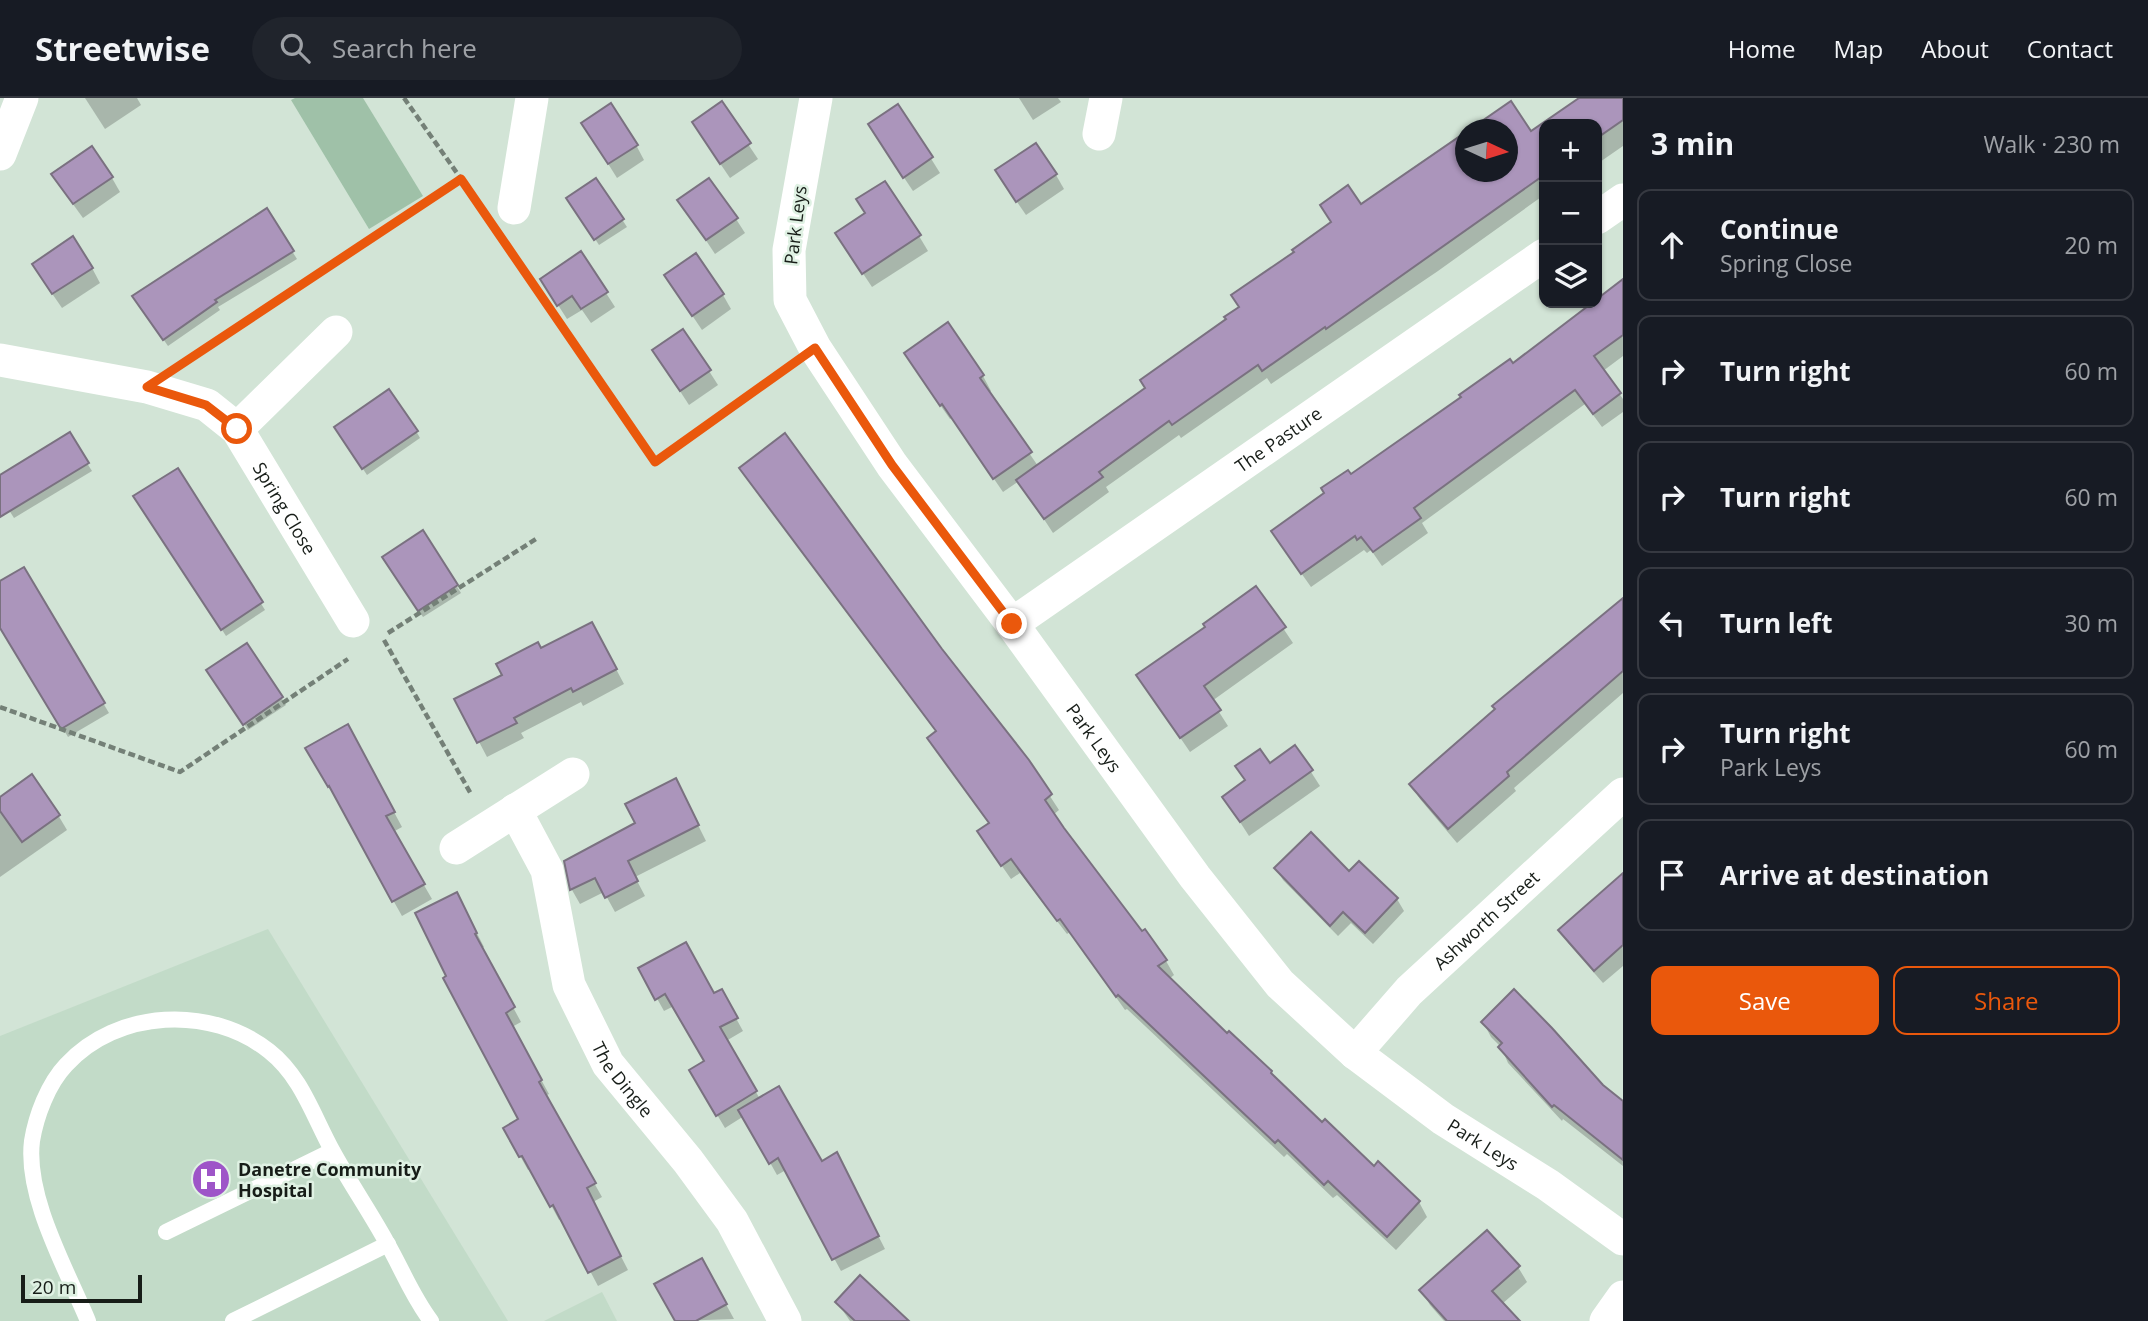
<!DOCTYPE html>
<html lang="en">
<head>
<meta charset="utf-8">
<style>
  :root { --surface:#171b24; --page:#20242c; --text:#f1f3f6; --muted:#9ea1a6; --line:#363941; --accent:#ea580c }
  body { margin:0; font-family:"Open Sans",sans-serif; background:var(--page); color:var(--text) }
  .controls { position:absolute; right:21px; top:21px; display:grid; overflow:hidden; border-radius:14px; box-shadow:0 2px 5px #0004 }
  .controls button { width:63px; height:63px; display:grid; place-items:center; padding:0; border:0; border-bottom:2px solid var(--line); background:var(--surface); color:var(--text); font:35px sans-serif }
  .compass { position:absolute; left:1455px; top:21px; width:63px; height:63px; border-radius:50%; background:var(--surface); box-shadow:0 2px 5px #0004; rotate:94deg }
  .scale { position:absolute; left:21px; bottom:18px; width:121px; box-sizing:border-box; padding-left:7px; border:4px solid #171d18; border-top:0; font-size:19px; line-height:24px; white-space:nowrap; color:#171d18; -webkit-text-stroke:5px #dff1e3; paint-order:stroke }
  .stop { position:absolute; width:21px; height:21px; margin:-16px; border:5px solid #ea580c; border-radius:50%; background:#fff }
  .stop.end { background:#ea580c; border-color:#fff; box-shadow:0 2px 7px #0008 }
  .list { margin:0; padding:0; list-style:none }
  h2 { display:flex; justify-content:space-between; align-items:center; height:91px; margin:0; padding:0 28px; font-size:30px }
  h2 small { font-size:23px; font-weight:400; color:var(--muted) }
  .list li { display:grid; grid-template-columns:46px 1fr auto; gap:21px; align-items:center; box-sizing:border-box; height:112px; margin:0 14px 14px; padding:0 14px; border:2px solid var(--line); border-radius:14px }
  .list b { display:block; font-size:26px; white-space:nowrap }
  .list p { margin:0; font-size:23px; white-space:nowrap; color:var(--muted) }
  .list em { font-size:23px; font-style:normal; color:var(--muted) }
  .actions { display:flex; gap:14px; padding:21px 28px }
  .actions a { flex:1; padding:16px 0; border:2px solid var(--accent); border-radius:14px; text-align:center; font-size:24px; color:var(--accent) }
  .actions .main { background:var(--accent); color:#fff }
  .icon { flex:none; width:38px; height:38px; fill:none; stroke:currentColor; stroke-width:2; stroke-linecap:round; stroke-linejoin:round }
  .map { position:relative; flex:none; width:1623px; height:1223px; overflow:hidden }
  header { display:flex; align-items:center; gap:42px; box-sizing:border-box; height:98px; padding:0 35px; background:var(--surface); border-bottom:2px solid var(--line) }
  header strong { font-size:33px }
  nav { display:flex; gap:38px; margin-inline-start:auto; font-size:24px }
  .search { width:490px; height:63px; background:var(--page); display:flex; align-items:center; gap:18px; box-sizing:border-box; padding:0 24px; border-radius:38px; color:var(--muted); font-size:26px }
  main { display:flex }
  aside { flex:1; background:var(--surface) }
  .map>svg:first-child { display:block }
  .built { fill:#c2dbc8 }
  .green { fill:#9fc1a8 }
  .shadow { fill:#0003 }
  .building { fill:#ab95bb; stroke:#7a7180; stroke-width:2 }
  .lines { fill:none; stroke-linecap:round; stroke-linejoin:round }
  .path { stroke:#748077; stroke-width:4.5; stroke-dasharray:7 3.5; stroke-linecap:butt }
  .service { stroke:#fff; stroke-width:16 }
  .minor { stroke:#fff; stroke-width:33 }
  .route { stroke:#ea580c; stroke-width:9 }
  .labels { text-anchor:middle; dominant-baseline:central; stroke-width:5; stroke-linejoin:round; paint-order:stroke }
  .street-label { font-size:18px; fill:#171d18; stroke:#dff1e3 }
  .poi-label { font-size:18px; font-weight:bold; fill:#171d18; stroke:#dff1e3; text-anchor:start }
</style>
</head>
<body>
<header>
<strong>Streetwise</strong>
<div class="search"><svg class="icon" aria-label="search" viewBox="0 0 24 24"><circle cx="10" cy="10" r="6"/><path d="M15 15l6 6"/></svg>Search here</div>
<nav><a>Home</a><a>Map</a><a>About</a><a>Contact</a></nav>
</header>
<main>
<div class="map">
<svg width="1623" height="1223" viewBox="0 0 1623 1223">
  <rect width="100%" height="100%" fill="#d2e4d6"/>
  <g class="built">
    <path d="M268 831 508 1223H0V938Z"/>
    <path d="M602 1194 617 1223H544Z"/>
  </g>
  <path class="green" d="M295 0H363L423 98 369 131 291 2Z"/>
  <g class="shadow">
    <path d="M85 0H137L141 7 105 31Z"/>
    <path d="M1019 0H1058L1061 4 1033 22Z"/>
    <path d="M1583 0H1623V48L1597 66V26H1544V97L1438 173 1271 286 1267 280 1181 340 1179 337 1106 389 1109 394 1053 435 1019 383 1003 394 952 320 950 321 914 270 947 227 983 278 991 293 988 295 1038 368 1147 291 1361 109 1465 74H1507L1510 6 1530 35Z"/>
    <path d="M721 6 758 61 730 80 702 39Z"/>
    <path d="M898 8 940 75 913 93 878 41Z"/>
    <path d="M592 40 636 47 644 62 617 80Z"/>
    <path d="M1056 77 1064 91 1026 117 1006 88Z"/>
    <path d="M112 80 120 94 83 120 62 91Z"/>
    <path d="M596 82 627 129 599 147 573 107Z"/>
    <path d="M680 103 736 121 745 135 715 156Z"/>
    <path d="M266 112 297 161 218 209 220 212 168 248 138 205Z"/>
    <path d="M867 116 919 138 928 153 872 189 846 150Z"/>
    <path d="M92 170 100 185 62 210 42 181Z"/>
    <path d="M1623 183V258L1603 273 1623 301V314L1602 329 1585 306 1422 425 1428 435 1382 468 1371 452 1367 455 1364 452 1311 489 1282 448 1351 378 1513 268Z"/>
    <path d="M675 192 723 197 731 211 702 232Z"/>
    <path d="M606 195 615 209 591 225 582 212 567 221 551 196Z"/>
    <path d="M654 253 709 273 718 287 689 307Z"/>
    <path d="M416 333 420 340 367 377 340 336Z"/>
    <path d="M69 337 92 373 14 420 0 398V379Z"/>
    <path d="M741 370 941 552 1027 663 1059 712 1053 717 1142 835 1145 833 1166 863 1174 877 1169 881 1228 937 1271 974 1274 980 1322 1026 1374 1070 1419 1104 1427 1119 1396 1152 1337 1097 1333 1100 1287 1056 1284 1059 1127 911 1125 912 1070 834 1067 836 1020 775 1011 781 988 748 990 727 929 641 937 635 750 385Z"/>
    <path d="M177 372 265 512 226 538 140 405Z"/>
    <path d="M423 435 461 495 423 519 388 466Z"/>
    <path d="M23 471 109 615 68 639 0 523V485Z"/>
    <path d="M1256 490 1293 545 1212 603 1228 628 1190 654 1138 578 1207 530Z"/>
    <path d="M1623 502V595L1514 690 1516 693 1457 745 1420 701 1411 687Z"/>
    <path d="M600 541 624 586 583 608 581 604 521 635 524 640 487 659 457 602 504 577 541 553Z"/>
    <path d="M246 547 286 607 248 632 213 579Z"/>
    <path d="M356 643 402 729 393 734 432 801 402 818 308 651Z"/>
    <path d="M1295 649 1320 688 1249 738 1224 699Z"/>
    <path d="M683 697 706 743 635 779 645 798 615 814 604 794 580 806 572 792 566 763 637 726Z"/>
    <path d="M0 701 58 717 67 732 0 779Z"/>
    <path d="M1359 765 1397 801 1404 813 1373 846 1351 825 1338 838 1283 782 1276 770 1349 776Z"/>
    <path d="M1623 789V868L1603 885 1568 845 1560 832Z"/>
    <path d="M464 810 484 849 481 850 521 924 512 929 549 996 545 998 602 1099 593 1104 628 1172 598 1188 562 1120 559 1122 531 1070 528 1072 505 1031 521 1022Z"/>
    <path d="M640 870 713 897 721 893 743 933 726 943 760 1001 821 1065 843 1069 885 1151 841 1173 786 1072 777 1077 744 1018 725 1030 691 973 707 964 674 908 664 913Z"/>
    <path d="M1483 924 1602 989 1623 1006V1068L1563 1021 1562 1023 1508 965 1501 949 1491 939Z"/>
    <path d="M1518 1169 1527 1184 1502 1206 1517 1223H1444L1430 1207 1422 1193Z"/>
    <path d="M710 1177 734 1221 677 1223Z"/>
    <path d="M837 1204 907 1223H850Z"/>
  </g>
  <g class="building">
    <path d="M1579 0H1623V22L1597 40V26H1544V77L1326 231 1325 229 1262 273 1258 267 1172 327 1169 323 1099 374 1103 379 1044 421 1016 382 1145 290 1140 282 1226 221 1224 219 1239 209 1231 197 1294 154 1292 152 1331 124 1320 107 1348 87 1361 106 1466 34V74H1508V32H1469L1511 3 1531 33Z"/>
    <path d="M722 3 751 45 720 66 692 24Z"/>
    <path d="M611 5 638 47 608 66 581 25Z"/>
    <path d="M898 6 933 59 903 80 868 26Z"/>
    <path d="M1036 45 1057 76 1016 104 995 72Z"/>
    <path d="M92 48 113 79 73 106 51 76Z"/>
    <path d="M596 80 624 121 594 142 566 100Z"/>
    <path d="M709 80 738 120 706 142 677 102Z"/>
    <path d="M885 83 921 137 862 176 835 135 865 115 856 101Z"/>
    <path d="M267 110 294 153 215 202 217 204 163 242 132 198Z"/>
    <path d="M73 138 93 170 52 196 32 166Z"/>
    <path d="M581 153 608 194 581 211 572 198 557 208 540 181Z"/>
    <path d="M696 155 724 196 692 218 664 177Z"/>
    <path d="M1623 181V237L1594 258 1621 295 1593 316 1575 292 1414 410 1421 420 1373 454 1361 439 1357 442 1355 438 1301 476 1271 433 1324 395 1321 390 1348 372 1351 376 1461 299 1459 297 1510 261 1513 265 1592 205H1597V201Z"/>
    <path d="M948 224 984 277 980 280 1032 354 993 381 942 306 940 308 904 255Z"/>
    <path d="M683 231 711 272 680 293 652 252Z"/>
    <path d="M389 291 418 333 362 371 334 329Z"/>
    <path d="M70 334 89 365 0 419V377Z"/>
    <path d="M785 335 942 551 1029 662 1052 696 1045 702 1064 730 1142 833 1145 831 1167 862 1158 868 1227 935 1229 933 1272 973 1271 975 1322 1024 1325 1021 1374 1068 1378 1063 1420 1103 1387 1139 1328 1083 1324 1087 1278 1042 1275 1045 1118 897 1116 899 1060 821 1057 823 1011 761 1001 768 977 733 989 725 927 640 936 633 739 370Z"/>
    <path d="M178 370 263 504 221 532 133 398Z"/>
    <path d="M423 432 458 487 418 513 382 459Z"/>
    <path d="M24 469 105 605 61 631 0 530V483Z"/>
    <path d="M1256 488 1286 529 1204 588 1221 612 1180 640 1136 577 1205 529 1203 526Z"/>
    <path d="M1623 500V573L1507 674 1509 678 1448 731 1409 686 1495 611 1492 608Z"/>
    <path d="M592 524 617 571 573 594 571 590 514 620 517 625 477 645 454 601 502 577 496 566 538 544 541 550Z"/>
    <path d="M247 545 283 599 243 627 206 572Z"/>
    <path d="M348 626 395 714 386 718 425 786 392 804 329 688 328 689 305 650Z"/>
    <path d="M1295 647 1313 672 1240 724 1222 699 1245 682 1235 668 1260 651 1270 665Z"/>
    <path d="M32 676 60 717 22 744 0 713V699Z"/>
    <path d="M676 680 699 727 628 763 638 783 605 800 595 780 570 792 564 763 635 725 625 706Z"/>
    <path d="M1311 734 1349 773 1359 763 1398 800 1365 835 1343 814 1330 828 1274 770Z"/>
    <path d="M1623 775V847L1594 873 1558 832Z"/>
    <path d="M457 794 477 835 475 836 515 909 506 915 542 982 539 984 596 1085 587 1090 621 1158 588 1175 553 1107 550 1109 522 1058 519 1059 503 1030 518 1021 443 880 446 878 415 815Z"/>
    <path d="M686 844 714 895 722 891 738 920 720 929 757 993 716 1018 689 972 704 963 665 896 655 902 638 870Z"/>
    <path d="M1514 891 1552 930 1603 987 1623 1003V1062L1554 1007 1552 1009 1498 949 1502 945 1481 924Z"/>
    <path d="M779 988 822 1063 837 1054 879 1138 832 1162 778 1060 769 1066 738 1012Z"/>
    <path d="M1487 1132 1520 1168 1492 1193 1520 1223H1447L1419 1192Z"/>
    <path d="M702 1160 727 1206 696 1223H675L654 1186Z"/>
    <path d="M860 1177 909 1223H855L835 1204Z"/>
  </g>
  <g class="lines">
    <g class="path">
      <path d="M404 0 476 102"/>
      <path d="M507 147 655 364 785 271"/>
      <path d="M187 262 461 81"/>
      <path d="M388 535 536 441"/>
      <path d="M384 542 471 696"/>
      <path d="M0 609 180 674 348 561"/>
    </g>
    <g class="service">
      <path d="M166 1134 332 1053"/>
      <path d="M88 1223C67 1172 25 1099 32 1043 36 1018 48 986 66 967 117 911 211 907 269 953 302 979 313 1018 333 1054 350 1085 370 1114 387 1145 402 1171 412 1198 431 1223"/>
      <path d="M233 1223 388 1146"/>
    </g>
    <g class="minor">
      <path id="s1" d="M816 0 789 152 790 202 815 250 892 367 1012 526 1195 779 1280 886 1355 955 1443 1021 1548 1087 1623 1141"/>
      <path d="M1099 36 1106 0"/>
      <path d="M0 56 22 0"/>
      <path d="M514 110 532 0"/>
      <path d="M1597 120 1623 102"/>
      <path id="s2" d="M0 262 147 289 207 307 237 331 353 523"/>
      <path d="M237 331 336 234"/>
      <path id="s3" d="M1012 526 1544 157"/>
      <path id="s4" d="M515 712 547 772 569 887 608 966 688 1063 732 1123 785 1223"/>
      <path d="M456 750 573 676"/>
      <path id="s5" d="M1355 955 1409 893 1623 696"/>
      <path d="M1606 1223 1623 1199"/>
    </g>
  </g>
  <g class="lines">
    <path class="route" d="M237 331 206 307 147 289 461 81 655 364 815 250 892 367 1012 526"/>
  </g>
  <defs>
    <symbol id="hospital-disc" viewBox="-11 -11 22 22"><circle r="9.5" fill="#9e55c8" stroke="#dff1e3"/><path d="M-5-5h3v3.5h4V-5h3V5h-3V1.5h-4V5h-3Z" fill="#fff"/></symbol>
  </defs>
  <g fill-rule="evenodd">
    <use href="#hospital-disc" x="189" y="1059" width="44" height="44"/>
  </g>
  <g class="labels">
    <g class="street-label">
      <text transform="translate(795 127) rotate(-83)">Park Leys</text>
      <text stroke="none"><textPath href="#s3" startOffset="324">The Pasture</textPath></text>
      <text stroke="none"><textPath href="#s2" startOffset="343">Spring Close</textPath></text>
      <text stroke="none"><textPath href="#s1" startOffset="738">Park Leys</textPath></text>
      <text stroke="none"><textPath href="#s5" startOffset="187">Ashworth Street</textPath></text>
      <text stroke="none"><textPath href="#s4" startOffset="294">The Dingle</textPath></text>
      <text stroke="none"><textPath href="#s1" startOffset="1306">Park Leys</textPath></text>
    </g>
    <g class="poi-label">
      <text x="238" y="1071">Danetre Community<tspan x="238" dy="21">Hospital</tspan></text>
    </g>
  </g>
</svg>
<div class="controls">
<button>+</button>
<button>−</button>
<button><svg class="icon" aria-label="layers" viewBox="0 0 24 24"><path d="M12 4l9 5-9 5-9-5zM3 14l9 5 9-5"/></svg></button>
</div>
<svg class="compass" viewBox="-18 -18 36 36"><path d="M0-13l5 13h-10z" fill="#e53935"/><path d="M0 13l5-13h-10z" fill="#9ea1a6"/></svg>
<div class="scale">20 m</div>
<div class="stop" style="left:237px;top:331px"></div>
<div class="stop end" style="left:1012px;top:526px"></div>
</div>
<aside>
<h2>3 min<small>Walk · 230 m</small></h2>
<ul class="list">
<li><svg class="icon" aria-label="ahead" viewBox="0 0 24 24"><path d="M12 20V5M6 11l6-6 6 6"/></svg><div><b>Continue</b><p>Spring Close</p></div><em>20 m</em></li>
<li><svg class="icon" aria-label="right" viewBox="0 0 24 24"><path d="M7 20v-9h11M14 6l5 5-5 5"/></svg><div><b>Turn right</b></div><em>60 m</em></li>
<li><svg class="icon" aria-label="right" viewBox="0 0 24 24"><path d="M7 20v-9h11M14 6l5 5-5 5"/></svg><div><b>Turn right</b></div><em>60 m</em></li>
<li><svg class="icon" aria-label="left" viewBox="0 0 24 24"><path d="M17 20v-9H6M10 6l-5 5 5 5"/></svg><div><b>Turn left</b></div><em>30 m</em></li>
<li><svg class="icon" aria-label="right" viewBox="0 0 24 24"><path d="M7 20v-9h11M14 6l5 5-5 5"/></svg><div><b>Turn right</b><p>Park Leys</p></div><em>60 m</em></li>
<li><svg class="icon" aria-label="arrive" viewBox="0 0 24 24"><path d="M6 21V4h12l-3 4 3 4H6"/></svg><div><b>Arrive at destination</b></div></li>
</ul>
<div class="actions"><a class="main">Save</a><a>Share</a></div>
</aside>
</main>
</body>
</html>
